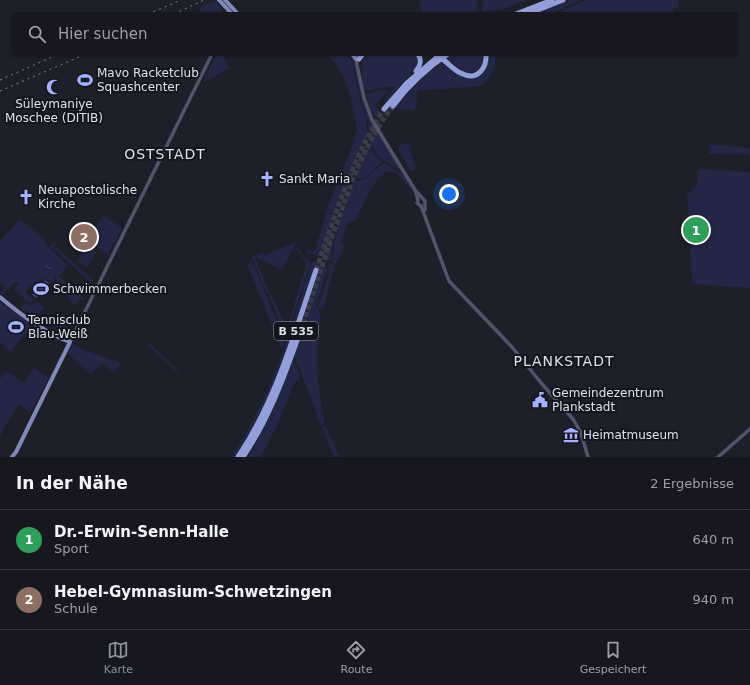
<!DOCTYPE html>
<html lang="de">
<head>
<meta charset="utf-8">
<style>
  :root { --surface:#16171f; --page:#23242c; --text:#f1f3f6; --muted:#9e9fa4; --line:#35363d; --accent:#8c9099 }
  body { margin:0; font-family:"DejaVu Sans",sans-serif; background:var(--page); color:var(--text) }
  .you { position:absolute; left:449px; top:194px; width:14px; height:14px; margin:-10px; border:3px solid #fff; border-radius:50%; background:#1a73e8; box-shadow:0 0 0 6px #1a73e833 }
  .badge { display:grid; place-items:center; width:26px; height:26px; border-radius:50%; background:var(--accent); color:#fff; font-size:13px; font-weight:700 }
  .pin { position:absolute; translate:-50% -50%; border:2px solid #fff; box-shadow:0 1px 4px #0006 }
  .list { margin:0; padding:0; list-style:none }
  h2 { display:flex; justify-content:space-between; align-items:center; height:52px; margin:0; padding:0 16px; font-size:17px }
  h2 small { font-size:13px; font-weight:400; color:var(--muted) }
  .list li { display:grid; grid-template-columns:26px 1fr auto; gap:12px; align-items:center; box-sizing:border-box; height:60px; padding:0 16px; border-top:1px solid var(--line) }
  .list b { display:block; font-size:15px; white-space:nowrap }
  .list p { margin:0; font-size:13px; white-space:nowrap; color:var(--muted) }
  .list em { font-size:13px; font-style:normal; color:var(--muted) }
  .icon { flex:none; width:22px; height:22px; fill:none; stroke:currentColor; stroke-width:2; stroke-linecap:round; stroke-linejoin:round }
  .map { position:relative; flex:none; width:750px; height:457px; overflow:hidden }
  .search { position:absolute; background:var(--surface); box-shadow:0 1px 3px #0004; left:12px; right:12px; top:12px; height:44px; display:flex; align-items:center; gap:10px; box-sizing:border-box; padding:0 14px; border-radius:4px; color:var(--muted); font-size:15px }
  .sheet { height:172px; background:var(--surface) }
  nav { display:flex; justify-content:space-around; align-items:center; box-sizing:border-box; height:56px; border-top:1px solid var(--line); background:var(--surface); font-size:11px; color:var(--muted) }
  nav a { display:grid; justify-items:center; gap:2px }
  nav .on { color:var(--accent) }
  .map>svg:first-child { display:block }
  .green { fill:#232745 }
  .water { fill:#3e4478 }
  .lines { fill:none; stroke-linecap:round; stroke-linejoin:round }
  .stream { stroke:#3e4478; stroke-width:1 }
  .highway-tunnel { stroke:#3a3c46; stroke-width:5; stroke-dasharray:5 2.5; stroke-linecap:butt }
  .minor { stroke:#50556c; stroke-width:3.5 }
  .major { stroke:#8189b9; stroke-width:4 }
  .highway { stroke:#949ed8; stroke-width:5 }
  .rail { stroke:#878991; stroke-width:1; stroke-dasharray:2 4; stroke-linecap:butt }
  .highway-bridge { stroke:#949ed8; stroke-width:5 }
  .labels { text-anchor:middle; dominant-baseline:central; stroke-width:4; stroke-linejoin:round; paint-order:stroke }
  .shield { fill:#14161f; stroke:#a2a4ac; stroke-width:1 }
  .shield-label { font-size:11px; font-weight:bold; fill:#dfe1e8 }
  .poi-label { font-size:12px; fill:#dfe1e8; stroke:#14161f; text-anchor:start }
  .quarter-label { font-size:14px; letter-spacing:1px; fill:#dfe1e8; stroke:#14161f }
</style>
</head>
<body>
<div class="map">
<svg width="750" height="457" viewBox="0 0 750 457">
  <rect width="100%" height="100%" fill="#1d1f29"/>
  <g class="green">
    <path d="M418 0H478L476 14H429L421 11 420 1Z"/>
    <path d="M483 0H527L505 8 482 12Z"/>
    <path d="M569 0H581L550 14H537Z"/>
    <path d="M586 0H679L678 8H673V14H555Z"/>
    <path d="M215 1 220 7 223 14H202L199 8Z"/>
    <path d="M217 54H223L229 68 202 83Z"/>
    <path d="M326 54C336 54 347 52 352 61L359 97 366 118 367 138 361 148 356 161 353 181 337 209 333 241 319 249 314 255 307 253 305 249 315 251 327 209 351 150 357 129 350 95 345 80 338 66Z"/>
    <path d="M365 54H416L420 61 414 72 395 91 385 105 386 98 394 88C384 83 375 92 364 90 362 81 361 62 365 54Z"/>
    <path d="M453 54H481C483 60 483 64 479 69 468 81 454 64 446 59Z"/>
    <path d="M487 54H495C497 67 491 79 480 86L418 91 415 111 411 110 395 108V107L421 79 420 78 443 62 460 74H480Z"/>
    <path d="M352 56 355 61 372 122 402 172 382 159 376 153 372 147 370 142 368 122 359 92Z"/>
    <path d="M387 89 388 92C383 97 380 99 375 105L376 107 380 111V113L382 109 386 112 391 106 396 110 374 116 369 107 366 94Z"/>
    <path d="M367 143H369L374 154 383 162 372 170 366 177 363 178H356L359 157Z"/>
    <path d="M402 143 409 144 416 169 410 172 398 147Z"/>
    <path d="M710 144 750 148V155L709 154Z"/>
    <path d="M385 163 404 175 412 190C406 186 403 177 395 173 378 164 361 209 356 221L347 223 341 244 344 245 338 262 337 264 332 262 338 215 340 208 355 181 367 178 372 171Z"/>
    <path d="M699 169 750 172V288L692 284 687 195 697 185Z"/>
    <path d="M104 216 122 228 108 255 74 230 76 227 89 236 93 231 96 233 97 231 94 229 102 217Z"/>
    <path d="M20 219 46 241 44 243 50 247 60 234 59 232 62 235H60L54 243 56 245 51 250 68 265 59 276 84 298 83 300 80 298 77 304 73 305 67 295H64L57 286H55L53 285 57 280 55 276V279H53L55 280 52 283 45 278 39 284 36 282 37 286 35 285 33 288 31 286 33 284H28L30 286 25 292 35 300 32 303 22 300 24 297 19 294 20 290 17 292 14 290 19 283V281L17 283 14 282 8 290 7 289 5 291 6 292 4 295 1 293 5 287 0 282V241Z"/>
    <path d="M297 242 282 270 255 257 269 292 267 294 252 259V256L263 252 265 255Z"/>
    <path d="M333 243 331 261 316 256 320 249Z"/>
    <path d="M87 245 97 252 87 268 77 261Z"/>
    <path d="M56 247 93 280 91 283 54 249Z"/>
    <path d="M298 247 302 255 311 262 289 329 287 331H284L269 296 270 292 287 328 306 266 305 261 297 250 294 251 290 259 295 249Z"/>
    <path d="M314 261 325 265 327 269 316 307 321 314C314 352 317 386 325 423L320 426 315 408 294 356 300 339 296 337 318 271 263 411 236 457H232C250 427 266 397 278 365 291 332 300 297 312 263Z"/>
    <path d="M252 262 285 339 282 350 247 264Z"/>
    <path d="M330 263 335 266 324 305 323 308 320 309 318 307V304C322 294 332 274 328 265Z"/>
    <path d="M36 301 44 307 37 318 21 308 25 303 33 305Z"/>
    <path d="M0 302 32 325 31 328 10 352 0 342Z"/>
    <path d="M57 322 66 323 67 327 71 330 68 336 54 329Z"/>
    <path d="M148 342 178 370V371L177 372 147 344Z"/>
    <path d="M71 345H73L85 350 121 363 114 373 102 363 91 374 67 353Z"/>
    <path d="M293 359 300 376 299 381H296L294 384 278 424 261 457H248L272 412Z"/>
    <path d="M34 368 49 378 30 413 19 404 3 429 0 438V379L6 371 24 383Z"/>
    <path d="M326 425 339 457H334L322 429V426Z"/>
  </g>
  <path class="water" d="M45 280 49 283 36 298 32 295Z"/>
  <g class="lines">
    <path class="stream" d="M46 266 51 269"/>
    <g class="highway-tunnel">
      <path d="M316 270C335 216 352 158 384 109"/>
      <path d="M298 338C311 300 323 261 337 223 351 182 366 141 393 106"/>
    </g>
    <g class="minor">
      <path d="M356 54 357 65 364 98 372 120 415 190 425 201V210"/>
      <path d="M416 193 418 200 417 203 421 206"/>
      <path d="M421 206 449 281 512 347 542 384 573 419 581 433 588 457"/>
      <path d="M70 342 212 54"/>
      <path d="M718 457 750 429"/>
    </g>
    <g class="major">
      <path d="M219 0 232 14"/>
      <path d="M225 0 238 14"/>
      <path d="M352 54 356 59"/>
      <path d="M0 297C21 315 44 332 70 342L16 452 12 457"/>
    </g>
    <g class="highway">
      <path d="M516 14 552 0"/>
      <path d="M528 14 563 0"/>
      <path d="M359 59 363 54"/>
      <path d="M445 61C451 66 456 72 463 74 478 81 487 67 486 54"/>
      <path d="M416 71C421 65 422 60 418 54"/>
      <path d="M393 106C408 86 427 68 448 54"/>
      <path d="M384 109 407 83 441 54"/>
      <path d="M238 457C276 400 294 335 316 270"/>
      <path d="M243 457C268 420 283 380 298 338"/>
    </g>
    <g class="rail">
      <path d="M148 14 181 0"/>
      <path d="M174 14 204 0"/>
      <path d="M0 80 59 54"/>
      <path d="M0 91 86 54"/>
    </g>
    <path class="highway-bridge" d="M435 54 445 61"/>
  </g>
  <defs>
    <symbol id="stadium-bare" viewBox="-9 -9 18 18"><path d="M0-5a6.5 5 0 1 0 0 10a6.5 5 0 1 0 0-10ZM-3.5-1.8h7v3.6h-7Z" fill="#a5b1fc" stroke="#14161f" stroke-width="2.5" paint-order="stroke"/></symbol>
    <symbol id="mosque-bare" viewBox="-9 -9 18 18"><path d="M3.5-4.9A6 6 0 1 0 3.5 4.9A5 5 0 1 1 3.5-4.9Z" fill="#a5b1fc" stroke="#14161f" stroke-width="2.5" paint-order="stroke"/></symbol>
    <symbol id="church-bare" viewBox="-9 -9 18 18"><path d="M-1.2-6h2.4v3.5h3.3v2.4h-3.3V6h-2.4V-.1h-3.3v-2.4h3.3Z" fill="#a5b1fc" stroke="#14161f" stroke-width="2.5" paint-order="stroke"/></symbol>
    <symbol id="civic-bare" viewBox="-9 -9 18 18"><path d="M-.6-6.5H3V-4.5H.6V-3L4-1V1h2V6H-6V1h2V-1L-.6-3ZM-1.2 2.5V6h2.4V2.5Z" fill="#a5b1fc" stroke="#14161f" stroke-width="2.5" paint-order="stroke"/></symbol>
    <symbol id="museum-bare" viewBox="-9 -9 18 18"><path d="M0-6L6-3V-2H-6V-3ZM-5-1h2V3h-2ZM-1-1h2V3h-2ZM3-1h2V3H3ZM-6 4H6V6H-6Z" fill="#a5b1fc" stroke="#14161f" stroke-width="2.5" paint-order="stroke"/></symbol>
  </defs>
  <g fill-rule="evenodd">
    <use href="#stadium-bare" x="74" y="69" width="22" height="22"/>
    <use href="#mosque-bare" x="43" y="76" width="22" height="22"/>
    <use href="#church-bare" x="256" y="168" width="22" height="22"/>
    <use href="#church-bare" x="15" y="186" width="22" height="22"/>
    <use href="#stadium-bare" x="30" y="278" width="22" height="22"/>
    <use href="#stadium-bare" x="5" y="316" width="22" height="22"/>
    <use href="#civic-bare" x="529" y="389" width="22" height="22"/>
    <use href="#museum-bare" x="560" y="424" width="22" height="22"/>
  </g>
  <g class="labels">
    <rect class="shield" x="274" y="322" width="44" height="18" rx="3"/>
    <g class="shield-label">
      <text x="296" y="331">B 535</text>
    </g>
    <g class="poi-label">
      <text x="97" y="73">Mavo Racketclub<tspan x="97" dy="14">Squashcenter</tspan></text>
      <text x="54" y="104" text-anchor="middle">Süleymaniye<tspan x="54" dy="14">Moschee (DITIB)</tspan></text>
      <text x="279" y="179">Sankt Maria</text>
      <text x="38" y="190">Neuapostolische<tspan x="38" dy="14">Kirche</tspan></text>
      <text x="53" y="289">Schwimmerbecken</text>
      <text x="28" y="320">Tennisclub<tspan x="28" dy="14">Blau-Weiß</tspan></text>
      <text x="552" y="393">Gemeindezentrum<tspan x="552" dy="14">Plankstadt</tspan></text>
      <text x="583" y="435">Heimatmuseum</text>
    </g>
    <g class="quarter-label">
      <text x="165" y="154">OSTSTADT</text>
      <text x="564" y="361">PLANKSTADT</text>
    </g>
  </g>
</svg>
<div class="you"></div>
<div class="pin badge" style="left:696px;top:230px;background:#2e9e5b">1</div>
<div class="pin badge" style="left:84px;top:237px;background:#8d6e63">2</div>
<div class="search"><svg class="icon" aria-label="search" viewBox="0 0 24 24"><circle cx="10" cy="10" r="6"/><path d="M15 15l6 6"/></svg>Hier suchen</div>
</div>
<section class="sheet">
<h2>In der Nähe<small>2 Ergebnisse</small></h2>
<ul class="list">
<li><span class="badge" style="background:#2e9e5b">1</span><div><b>Dr.-Erwin-Senn-Halle</b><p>Sport</p></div><em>640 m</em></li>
<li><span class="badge" style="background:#8d6e63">2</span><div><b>Hebel-Gymnasium-Schwetzingen</b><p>Schule</p></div><em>940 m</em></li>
</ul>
</section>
<nav>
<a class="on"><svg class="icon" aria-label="map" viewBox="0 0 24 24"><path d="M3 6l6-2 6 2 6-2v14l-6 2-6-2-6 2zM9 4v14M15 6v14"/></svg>Karte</a>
<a><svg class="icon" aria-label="directions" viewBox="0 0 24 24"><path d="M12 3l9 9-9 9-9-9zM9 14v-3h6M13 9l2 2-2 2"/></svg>Route</a>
<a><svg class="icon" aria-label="saved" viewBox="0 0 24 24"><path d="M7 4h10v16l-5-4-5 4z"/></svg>Gespeichert</a>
</nav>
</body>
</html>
